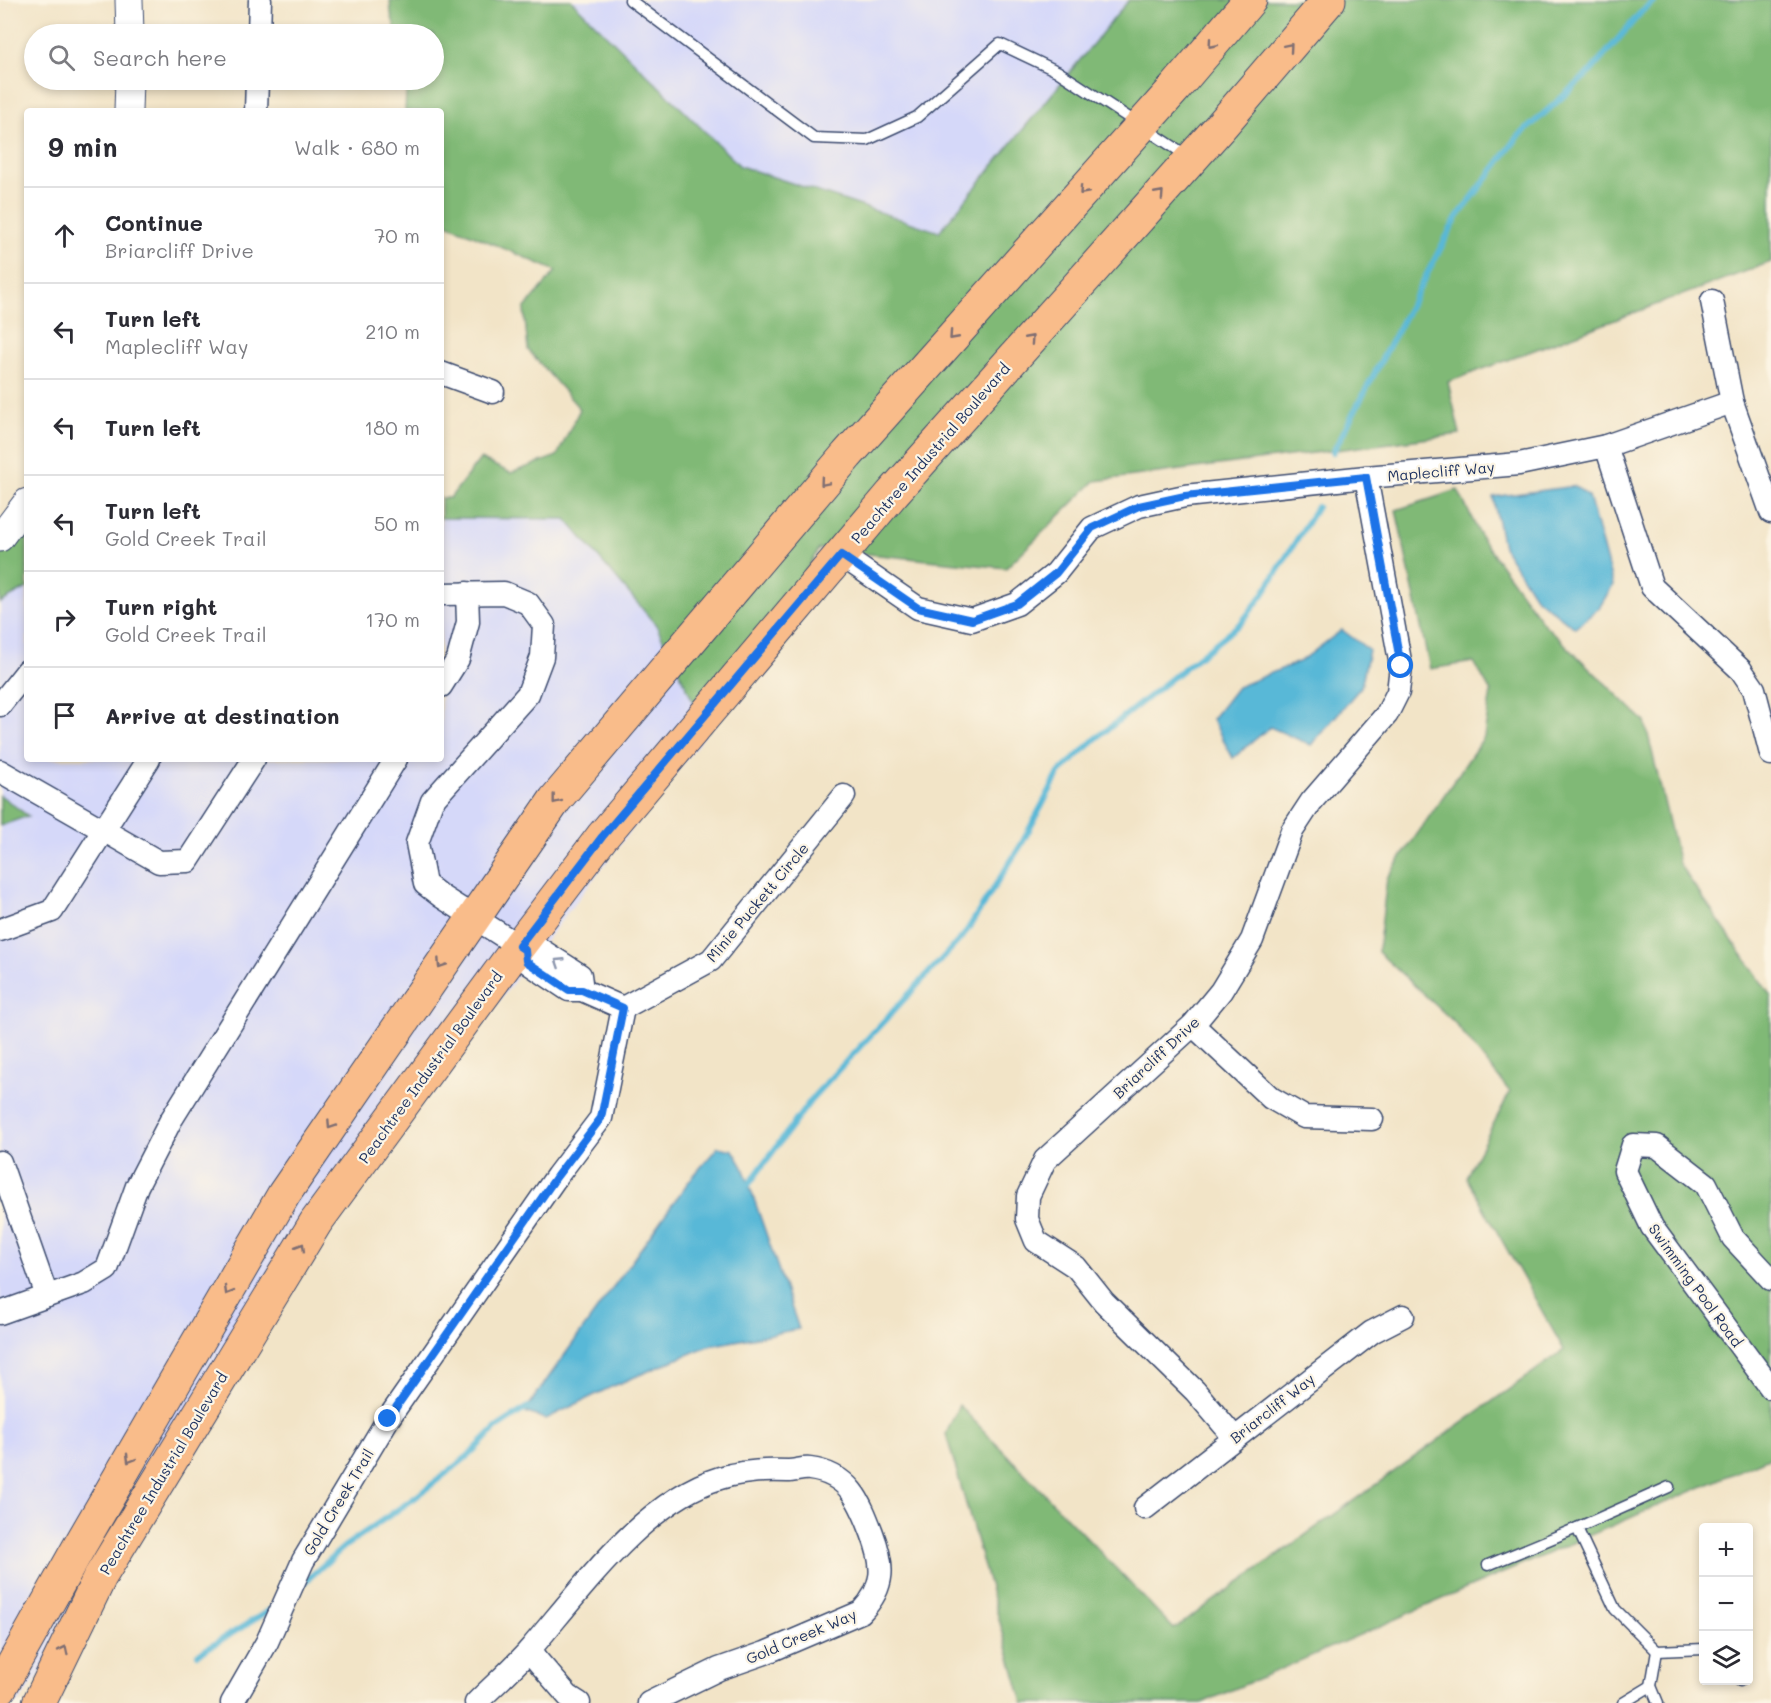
<!DOCTYPE html>
<html lang="en">
<head>
<meta charset="utf-8">
<style>
  :root { --surface:#fff; --page:#f7f7f7; --text:#2b2b33; --muted:#7c7c81; --line:#e1e1e2 }
  body { margin:0; font-family:Mali,sans-serif; background:var(--page); color:var(--text) }
  .controls { position:absolute; right:18px; bottom:18px; display:grid; overflow:hidden; border-radius:6px; box-shadow:0 3px 9px #0003 }
  .controls button { width:54px; height:54px; display:grid; place-items:center; padding:0; border:0; border-bottom:2px solid var(--line); background:var(--surface); color:var(--text); font:30px sans-serif }
  .stop { position:absolute; width:18px; height:18px; margin:-14px; border:4px solid #1a73e8; border-radius:50%; background:#fff }
  .stop.end { background:#1a73e8; border-color:#fff; box-shadow:0 2px 6px #0008 }
  .list { margin:0; padding:0; list-style:none }
  h2 { display:flex; justify-content:space-between; align-items:center; height:78px; margin:0; padding:0 24px; font-size:26px }
  h2 small { font-size:20px; font-weight:400; color:var(--muted) }
  .list li { display:grid; grid-template-columns:39px 1fr auto; gap:18px; align-items:center; box-sizing:border-box; height:96px; padding:0 24px; border-top:2px solid var(--line) }
  .list b { display:block; font-size:22px; white-space:nowrap }
  .list p { margin:0; font-size:20px; white-space:nowrap; color:var(--muted) }
  .list em { font-size:20px; font-style:normal; color:var(--muted) }
  .icon { flex:none; width:33px; height:33px; fill:none; stroke:currentColor; stroke-width:2; stroke-linecap:round; stroke-linejoin:round }
  .map { position:relative; flex:none; width:1771px; height:1703px; overflow:hidden }
  .search { position:absolute; background:var(--surface); box-shadow:0 3px 9px #0003; left:24px; top:24px; width:420px; height:66px; display:flex; align-items:center; gap:15px; box-sizing:border-box; padding:0 21px; border-radius:33px; color:var(--muted); font-size:22px }
  .panel { position:absolute; background:var(--surface); box-shadow:0 3px 9px #0003; left:24px; top:108px; width:420px; height:654px; border-radius:6px }
  .map>svg:first-child { display:block }
  .built { fill:#d5d8f9 }
  .forest { fill:#80b976; stroke:#4e746a; stroke-width:1.5 }
  .water { fill:#59b8d7; stroke:#3a749a; stroke-width:1.5 }
  .lines { fill:none; stroke-linecap:round; stroke-linejoin:round }
  .stream { stroke:#59b8d7; stroke-width:6 }
  .service-casing { stroke:#3b4a6e; stroke-width:13 }
  .minor-casing { stroke:#3b4a6e; stroke-width:25 }
  .tertiary-casing { stroke:#3b4a6e; stroke-width:29 }
  .primary-casing { stroke:#3b4a6e; stroke-width:35 }
  .service { stroke:#fff; stroke-width:10 }
  .minor { stroke:#fff; stroke-width:22 }
  .tertiary { stroke:#fff; stroke-width:27 }
  .primary { stroke:#f9bc8a; stroke-width:33 }
  .oneway { stroke:#7f6e72 }
  .oneway2 { stroke:#8d97ae }
  .route { stroke:#1a73e8; stroke-width:8 }
  .labels { text-anchor:middle; dominant-baseline:central; stroke-width:4.5; stroke-linejoin:round; paint-order:stroke }
  .street-label { font-size:15px; fill:#1b2f5e; stroke:#fcf5e5 }
</style>
</head>
<body>
<div class="map">
<svg width="1771" height="1703" viewBox="0 0 1771 1703">
  <rect width="100%" height="100%" fill="#fcf5e5"/>
  <filter id="ink" filterUnits="userSpaceOnUse"><feTurbulence type="fractalNoise" baseFrequency=".0167" numOctaves="2"/><feDisplacementMap in="SourceGraphic" scale="12" xChannelSelector="R" yChannelSelector="G"/><feConvolveMatrix kernelMatrix="1 2 1 2 8 2 1 2 1" color-interpolation-filters="sRGB"/></filter>
  <filter id="wash" filterUnits="userSpaceOnUse"><feTurbulence type="fractalNoise" baseFrequency=".008" numOctaves="4" result="noise"/><feDisplacementMap in="SourceGraphic" scale="24" xChannelSelector="R" yChannelSelector="G"/><feGaussianBlur stdDeviation="1.35" result="paint"/><feColorMatrix in="noise" values="0 0 0 0 0 0 0 0 0 0 0 0 0 0 0 0 0 1.4 0 .05"/><feComposite in="paint" operator="in"/></filter>
  <g filter="url(#wash)">
    <rect width="100%" height="100%" fill="#f2e4c7"/>
    <g class="built">
      <path d="M571 0H1129L939 232 740 166Z"/>
      <path d="M441 518H566L656 625 708 731 369 1169 231 1356 110 1585 18 1703H0V826L28 815 0 795V603L27 588V759H441Z"/>
    </g>
    <g class="forest">
      <path d="M390 0H571L740 166 939 232 1129 0H1771V262L1448 382 1460 434 1095 481 1006 568 819 549 708 731 656 625 566 519 441 518V498H450L480 459 511 473 557 456 580 409 528 350 524 309 556 271 445 223H441V111H405L407 80H434V34H397L391 14Z"/>
      <path d="M1458 490 1482 539 1543 623 1645 722 1679 864 1771 996V1457L1202 1703H1023L946 1434 959 1405 1174 1629 1564 1350 1466 1177 1510 1092 1454 1022 1378 952 1387 878 1484 737 1491 692 1474 662 1430 669 1396 510Z"/>
      <path d="M27 515V588L0 603V556Z"/>
      <path d="M0 795 28 816 0 826Z"/>
    </g>
    <g class="water">
      <path d="M1575 486 1589 497 1613 585 1599 608 1575 628 1535 597 1503 547 1493 497Z"/>
      <path d="M1342 630 1369 650 1361 687 1311 745 1270 727 1233 758 1212 719 1237 687 1301 661Z"/>
      <path d="M718 1147 733 1150 743 1167 799 1329 708 1346 611 1387 546 1419 527 1413 528 1407 541 1388 689 1181Z"/>
    </g>
    <g class="lines">
      <g class="stream">
        <path d="M1333 452 1456 219 1518 137 1591 71 1642 11 1655 0"/>
        <path d="M749 1184 814 1096 964 935 1021 845 1059 773 1093 741 1241 623 1262 596 1317 507"/>
        <path d="M301 1585 345 1546 416 1497 468 1456 496 1428 528 1407"/>
        <path d="M198 1654 275 1607"/>
      </g>
    </g>
  </g>
  <g filter="url(#ink)">
    <g class="lines">
      <defs>
        <g id="service">
          <path d="M630 0 814 138 867 140 917 117 1000 44 1057 71 1189 157"/>
          <path d="M1669 1487 1577 1528 1615 1609 1657 1651 1704 1649"/>
          <path d="M1488 1565 1577 1528"/>
          <path d="M1657 1651 1651 1686 1658 1703"/>
          <path d="M1740 1680V1681"/>
          <path d="M1623 1703 1651 1686"/>
        </g>
        <g id="minor">
          <path d="M259 34 260 0"/>
          <path d="M256 111 257 80"/>
          <path d="M1712 301 1732 402 1771 512"/>
          <path d="M441 373 493 392"/>
          <path d="M1606 446 1652 587 1741 670 1754 689 1771 754"/>
          <path d="M841 555 918 608 972 620 1017 604 1056 573 1092 528 1139 506 1185 496 1366 477 1519 464 1606 446 1732 402"/>
          <path d="M441 594 504 593 528 603 544 625 542 657 528 694 432 801 417 843 425 884 442 897 525 950 526 961 530 964 569 990H582L623 1008"/>
          <path d="M441 686 458 659 468 622 467 593"/>
          <path d="M0 705 27 671"/>
          <path d="M0 771 159 862 188 861 254 759"/>
          <path d="M0 930 52 911 149 759"/>
          <path d="M525 950 534 947 541 950 580 975 582 990"/>
          <path d="M623 1008 711 960 844 796"/>
          <path d="M1193 1025 1271 1098 1304 1117 1372 1119"/>
          <path d="M0 1162 47 1296"/>
          <path d="M1771 1279 1733 1238 1706 1184 1657 1146 1633 1145 1625 1171 1652 1227 1771 1388"/>
          <path d="M0 1313 84 1283 107 1269 137 1186 171 1120 396 759"/>
          <path d="M1234 1437 1195 1391 1104 1302 1076 1267 1036 1241 1027 1219 1028 1196 1045 1160 1193 1025 1221 991 1252 940 1292 831 1311 802 1387 714 1398 692 1401 666 1366 477"/>
          <path d="M1145 1508 1372 1332 1403 1316"/>
          <path d="M529 1651 568 1696 579 1703"/>
          <path d="M232 1703 267 1642 303 1561 388 1419 557 1176 601 1118 623 1008"/>
          <path d="M476 1703C494 1685 514 1668 531 1648 581 1590 644 1501 720 1478 742 1471 765 1470 788 1471 795 1471 803 1468 810 1469 849 1474 860 1501 872 1533 884 1565 886 1586 861 1612L765 1653 719 1669 649 1703"/>
        </g>
        <g id="tertiary">
          <path d="M129 0 130 34"/>
          <path d="M128 111 129 80"/>
          <path d="M0 538 27 502"/>
        </g>
        <g id="primary">
          <path d="M0 1688 79 1547 284 1194 555 800 847 455 1175 88 1250 0"/>
          <path d="M39 1703 100 1577 316 1222 519 946 602 837 892 494 1220 127 1329 0"/>
        </g>
      </defs>
      <use href="#service" class="service-casing"/>
      <use href="#minor" class="minor-casing"/>
      <use href="#tertiary" class="tertiary-casing"/>
      <use href="#primary" class="primary-casing"/>
      <use href="#service" class="service"/>
      <use href="#minor" class="minor"/>
      <use href="#tertiary" class="tertiary"/>
      <use href="#primary" class="primary"/>
    </g>
    <defs><path id="oneway-chevron" d="M-2-3.5L2.5 0L-2 3.5" fill="none" stroke-width="1.6" stroke-linecap="round" stroke-linejoin="round" transform="scale(1.5)"/></defs>
    <g class="oneway">
      <use href="#oneway-chevron" transform="translate(1212 44) rotate(131)"/>
      <use href="#oneway-chevron" transform="translate(1289 47) rotate(-49)"/>
      <use href="#oneway-chevron" transform="translate(1083 191) rotate(132)"/>
      <use href="#oneway-chevron" transform="translate(1160 194) rotate(-48)"/>
      <use href="#oneway-chevron" transform="translate(953 336) rotate(132)"/>
      <use href="#oneway-chevron" transform="translate(1030 339) rotate(-48)"/>
      <use href="#oneway-chevron" transform="translate(824 482) rotate(130)"/>
      <use href="#oneway-chevron" transform="translate(556 800) rotate(128)"/>
      <use href="#oneway-chevron" transform="translate(441 964) rotate(124)"/>
      <use href="#oneway-chevron" transform="translate(331 1125) rotate(124)"/>
      <use href="#oneway-chevron" transform="translate(301 1247) rotate(-59)"/>
      <use href="#oneway-chevron" transform="translate(228 1291) rotate(120)"/>
      <use href="#oneway-chevron" transform="translate(130 1459) rotate(120)"/>
      <use href="#oneway-chevron" transform="translate(64 1650) rotate(-64)"/>
    </g>
    <use class="oneway2" href="#oneway-chevron" transform="translate(559 962) rotate(-147)"/>
  </g>
  <g class="lines" filter="url(#ink)">
    <path class="route" d="M388 1419 557 1176 601 1118 623 1008 582 990H569L530 964 526 961 525 950 519 946 602 837 841 555 918 608 972 620 1017 604 1056 573 1092 528 1139 506 1185 496 1366 477 1401 666"/>
  </g>
  <g class="labels">
    <g class="street-label">
      <text transform="translate(930 453) rotate(-49)">Peachtree Industrial Boulevard</text>
      <text transform="translate(1441 471) rotate(-5)">Maplecliff Way</text>
      <text transform="translate(757 902) rotate(-50)">Minie Puckett Circle</text>
      <text transform="translate(1156 1057) rotate(-43)">Briarcliff Drive</text>
      <text transform="translate(430 1067) rotate(-54)">Peachtree Industrial Boulevard</text>
      <text transform="translate(1696 1285) rotate(54)">Swimming Pool Road</text>
      <text transform="translate(1272 1408) rotate(-38)">Briarcliff Way</text>
      <text transform="translate(163 1473) rotate(-59)">Peachtree Industrial Boulevard</text>
      <text transform="translate(338 1502) rotate(-59)">Gold Creek Trail</text>
      <text transform="translate(801 1636) rotate(-23)">Gold Creek Way</text>
    </g>
  </g>
</svg>
<div class="controls">
<button>+</button>
<button>−</button>
<button><svg class="icon" aria-label="layers" viewBox="0 0 24 24"><path d="M12 4l9 5-9 5-9-5zM3 14l9 5 9-5"/></svg></button>
</div>
<div class="stop" style="left:1401px;top:666px"></div>
<div class="stop end" style="left:388px;top:1419px"></div>
<div class="search"><svg class="icon" aria-label="search" viewBox="0 0 24 24"><circle cx="10" cy="10" r="6"/><path d="M15 15l6 6"/></svg>Search here</div>
<section class="panel">
<h2>9 min<small>Walk · 680 m</small></h2>
<ul class="list">
<li><svg class="icon" aria-label="ahead" viewBox="0 0 24 24"><path d="M12 20V5M6 11l6-6 6 6"/></svg><div><b>Continue</b><p>Briarcliff Drive</p></div><em>70 m</em></li>
<li><svg class="icon" aria-label="left" viewBox="0 0 24 24"><path d="M17 20v-9H6M10 6l-5 5 5 5"/></svg><div><b>Turn left</b><p>Maplecliff Way</p></div><em>210 m</em></li>
<li><svg class="icon" aria-label="left" viewBox="0 0 24 24"><path d="M17 20v-9H6M10 6l-5 5 5 5"/></svg><div><b>Turn left</b></div><em>180 m</em></li>
<li><svg class="icon" aria-label="left" viewBox="0 0 24 24"><path d="M17 20v-9H6M10 6l-5 5 5 5"/></svg><div><b>Turn left</b><p>Gold Creek Trail</p></div><em>50 m</em></li>
<li><svg class="icon" aria-label="right" viewBox="0 0 24 24"><path d="M7 20v-9h11M14 6l5 5-5 5"/></svg><div><b>Turn right</b><p>Gold Creek Trail</p></div><em>170 m</em></li>
<li><svg class="icon" aria-label="arrive" viewBox="0 0 24 24"><path d="M6 21V4h12l-3 4 3 4H6"/></svg><div><b>Arrive at destination</b></div></li>
</ul>
</section>
</div>
</body>
</html>
